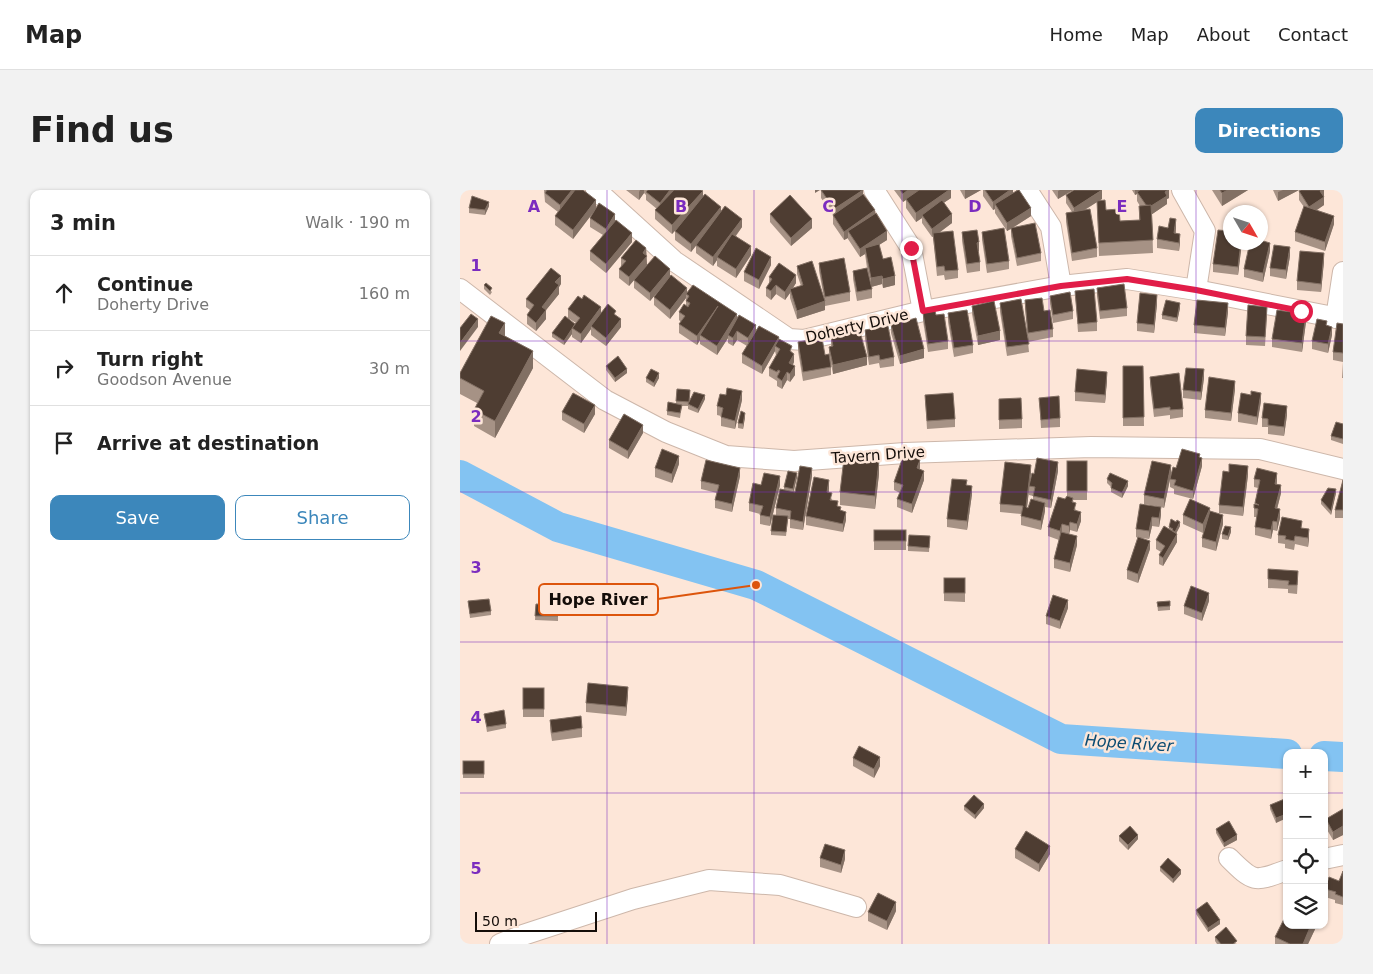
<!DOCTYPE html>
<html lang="en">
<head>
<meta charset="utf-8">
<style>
  :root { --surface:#fff; --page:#f2f2f2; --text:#222; --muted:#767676; --line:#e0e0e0; --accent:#3c87bb }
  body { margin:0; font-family:"DejaVu Sans",sans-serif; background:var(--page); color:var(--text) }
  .controls { position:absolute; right:15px; bottom:15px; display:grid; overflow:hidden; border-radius:10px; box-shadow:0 1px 4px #0004 }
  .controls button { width:45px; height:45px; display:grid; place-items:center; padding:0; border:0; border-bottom:1px solid var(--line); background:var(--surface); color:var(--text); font:25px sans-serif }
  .compass { position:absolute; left:763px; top:15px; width:45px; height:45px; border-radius:50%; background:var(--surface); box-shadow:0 1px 4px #0004; rotate:129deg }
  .scale { position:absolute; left:15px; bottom:12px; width:122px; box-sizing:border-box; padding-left:5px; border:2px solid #140d09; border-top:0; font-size:14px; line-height:18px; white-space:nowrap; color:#140d09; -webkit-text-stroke:4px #fde6d8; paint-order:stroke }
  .stop { position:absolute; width:15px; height:15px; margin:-11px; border:4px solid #e11d48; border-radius:50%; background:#fff }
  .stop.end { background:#e11d48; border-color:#fff; box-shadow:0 1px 5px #0008 }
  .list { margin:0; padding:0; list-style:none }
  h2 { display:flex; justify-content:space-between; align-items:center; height:65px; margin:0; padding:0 20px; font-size:21px }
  h2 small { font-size:16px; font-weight:400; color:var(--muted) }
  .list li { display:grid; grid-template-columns:32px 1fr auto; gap:15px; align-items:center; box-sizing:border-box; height:75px; padding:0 20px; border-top:1px solid var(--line) }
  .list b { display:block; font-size:19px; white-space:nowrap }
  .list p { margin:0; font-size:16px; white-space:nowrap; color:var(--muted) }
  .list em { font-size:16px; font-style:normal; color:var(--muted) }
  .actions { display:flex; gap:10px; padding:15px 20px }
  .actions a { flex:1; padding:11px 0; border:1px solid var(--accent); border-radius:10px; text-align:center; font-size:18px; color:var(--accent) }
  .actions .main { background:var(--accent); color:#fff }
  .icon { flex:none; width:28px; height:28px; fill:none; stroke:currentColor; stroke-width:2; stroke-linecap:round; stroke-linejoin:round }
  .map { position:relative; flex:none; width:883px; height:754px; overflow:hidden; border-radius:10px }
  header { display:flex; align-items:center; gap:30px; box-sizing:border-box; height:70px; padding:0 25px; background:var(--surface); border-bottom:1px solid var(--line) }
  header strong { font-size:24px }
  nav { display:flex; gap:28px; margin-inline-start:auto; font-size:18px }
  .intro { display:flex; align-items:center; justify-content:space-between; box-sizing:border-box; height:120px; padding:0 30px }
  h1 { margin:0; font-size:35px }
  .button { padding:12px 22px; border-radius:10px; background:var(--accent); color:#fff; font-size:18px; font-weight:700 }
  main { display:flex; gap:30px; padding:0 30px }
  aside { flex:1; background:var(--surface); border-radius:10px; box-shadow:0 1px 4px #0004 }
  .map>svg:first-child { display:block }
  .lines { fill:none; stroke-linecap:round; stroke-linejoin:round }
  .river { stroke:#83c3f2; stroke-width:30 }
  .street-casing { stroke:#cdb7aa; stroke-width:22 }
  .street { stroke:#fff; stroke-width:20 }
  .wall { fill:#a69285; fill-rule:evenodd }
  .shaded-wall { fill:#827064 }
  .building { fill:#4e3d32; stroke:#827064 }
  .route { stroke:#e11d48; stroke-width:6 }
  .grid { fill:none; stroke:#7b2cbf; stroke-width:1; stroke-opacity:0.55 }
  .labels { text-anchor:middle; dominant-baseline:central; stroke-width:5; stroke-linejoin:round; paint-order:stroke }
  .street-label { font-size:15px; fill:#140d09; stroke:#fde6d8 }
  .water-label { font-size:16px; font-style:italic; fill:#0a4b72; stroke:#fde6d8 }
  .grid-label { font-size:16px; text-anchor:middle; font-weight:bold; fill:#7b2cbf; stroke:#fde6d8; stroke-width:5; stroke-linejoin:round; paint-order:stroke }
  .leader { fill:none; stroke:#dd550c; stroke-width:2 }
  .callout-dot { fill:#dd550c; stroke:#fde6d8; stroke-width:2 }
  .callout { fill:#fde6d8; stroke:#dd550c; stroke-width:2 }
  .callout-label { font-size:16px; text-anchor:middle; font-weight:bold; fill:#140d09 }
</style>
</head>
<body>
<header>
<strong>Map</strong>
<nav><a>Home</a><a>Map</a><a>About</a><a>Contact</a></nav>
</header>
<div class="intro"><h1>Find us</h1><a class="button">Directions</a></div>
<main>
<aside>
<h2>3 min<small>Walk · 190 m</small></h2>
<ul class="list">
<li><svg class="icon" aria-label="ahead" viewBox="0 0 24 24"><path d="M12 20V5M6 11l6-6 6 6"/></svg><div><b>Continue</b><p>Doherty Drive</p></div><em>160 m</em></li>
<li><svg class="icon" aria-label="right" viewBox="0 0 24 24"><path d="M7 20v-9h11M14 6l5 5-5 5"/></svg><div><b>Turn right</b><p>Goodson Avenue</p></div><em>30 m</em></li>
<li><svg class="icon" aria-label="arrive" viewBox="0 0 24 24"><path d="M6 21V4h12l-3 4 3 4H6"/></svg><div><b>Arrive at destination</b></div></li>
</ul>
<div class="actions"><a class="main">Save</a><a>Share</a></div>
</aside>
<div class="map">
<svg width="883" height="754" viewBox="0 0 883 754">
  <rect width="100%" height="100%" fill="#fde6d8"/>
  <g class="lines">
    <g class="river">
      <path d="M0 285 98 337 296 395 601 549 827 564"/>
      <path d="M864 566 883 567"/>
    </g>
    <defs>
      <g id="street">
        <path d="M136 0 214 71 329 149 344 150 463 121 601 96 667 89 736 100 883 129"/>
        <path d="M414 0 451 58 463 121"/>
        <path d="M567 0 591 37 601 96"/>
        <path d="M722 0 745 41 736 100"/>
        <path d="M0 99 145 210 206 242 266 266 334 271 445 263 631 257 800 259 883 279"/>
        <path d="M876 128 883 82"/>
        <path d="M769 668C794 693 794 692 827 680"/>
        <path d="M864 669 883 665"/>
        <path d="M40 754 63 745 173 709 249 690 320 695 396 717"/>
      </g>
    </defs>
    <use href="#street" class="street-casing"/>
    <use href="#street" class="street"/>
  </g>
  <g class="wall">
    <path d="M84 0H123L136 18 155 31 172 52 146 83 130 70V61L143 45 130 37V28L134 21 113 49 95 35V26L98 22 85 12Z"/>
    <path d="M166 0H241L243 7 261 22 282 37 276 46 291 65 276 88 257 76V70L253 76 236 63V55L231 62 215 50V41L224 31 212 44 195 29V20L197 19 186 10V5L184 3 179 10Z"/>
    <path d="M361 0 403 4 415 24 427 50 419 55 423 69 435 95 423 98 422 94 411 97 409 85 412 99V108L397 111 393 89V81L407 78 405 64 400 67 388 49V48L384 50 373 34V25L361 8Z"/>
    <path d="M434 0H491V8L483 13 492 33 479 43 498 80V88L485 90 484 85 477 86 473 47H472L462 33V28L456 32 446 18V10L443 12Z"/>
    <path d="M500 0H521L505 9Z"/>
    <path d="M523 0H553V3L571 26 554 37 581 63V71L557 76 551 46V39L547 41 535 23V19L533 20 523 6Z"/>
    <path d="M592 0H613L598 9Z"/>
    <path d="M672 0H709V8L707 9V14L692 24 693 63 639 66 637 12 625 20 637 58V67L612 71 606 32V23L612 22 606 13V5L642 9 640 10 646 20 660 31 679 30V16H680L677 11V4L675 5Z"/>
    <path d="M752 0H788L762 16Z"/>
    <path d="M813 0H839L818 11Z"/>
    <path d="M864 0V15L857 20 874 34 865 61 835 51V42L844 17 839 10V1Z"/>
    <path d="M29 16 25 25 9 23V18Z"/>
    <path d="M310 24 352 38 331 56 310 32Z"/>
    <path d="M708 38H716V43L720 52 719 61 697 58V49Z"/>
    <path d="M502 42 519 61H518L520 72V81L507 83 502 51Z"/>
    <path d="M522 42 549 71V79L527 83 522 50Z"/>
    <path d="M770 52H782L778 85 753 82V74Z"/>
    <path d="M186 58 187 75 210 86 227 102 277 127 296 142 319 150 332 162 334 172 333 175 335 185 330 192 327 190 322 199 317 196V191L309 186V178L316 165 315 161 302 184 282 173V164L287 156 277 150 273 156 268 153V148L257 165 240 154V150L237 155 219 143V134L221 132 219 130V122L226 115V108L210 129 194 115V107L200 99 190 111 174 98V90L169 96 159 88V79L161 77V68Z"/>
    <path d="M810 61 803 92 784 87V79Z"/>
    <path d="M830 66 826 89 810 86V78Z"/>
    <path d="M864 71 861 102 837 100V91Z"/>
    <path d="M359 73 390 102V111L365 116V113V120L337 129 330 108V103L325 110 316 104 311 110 306 106V98L309 94V87L336 93 333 98 341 96 337 84V76L364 108 359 81Z"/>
    <path d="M311 75 299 99 284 91V82Z"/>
    <path d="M101 94 99 97V104L86 120V129L76 141 67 134V125L70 120 66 117V109Z"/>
    <path d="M24 95 32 102 30 105 24 99Z"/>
    <path d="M637 98 667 118V126L640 129 637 106Z"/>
    <path d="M615 101 637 132V141L618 142Z"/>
    <path d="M590 106 613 121V129L593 133 590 114Z"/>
    <path d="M565 110 584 121 593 139V147L568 152 569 162 547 166 540 122V113L568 151 565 119Z"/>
    <path d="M697 114 694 143 677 141V133Z"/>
    <path d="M512 116 540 150 518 155 512 124Z"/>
    <path d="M720 118 717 132 702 129V125Z"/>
    <path d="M108 119 156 126 161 137 146 156 131 145V139L121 153 112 147V144L104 155 92 147V143L116 133 108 128Z"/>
    <path d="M768 122 765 146 734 143V135Z"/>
    <path d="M463 123 476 125 488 151V159L468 162 463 131Z"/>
    <path d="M488 123 513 155V163L494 167 488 132Z"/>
    <path d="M807 125 805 156 786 155V146Z"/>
    <path d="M846 132 842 162 812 157V149Z"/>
    <path d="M883 134V188H882L883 172 873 170V162Z"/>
    <path d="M431 135 464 168 440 174 431 143Z"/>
    <path d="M867 136 872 145 868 163 852 159V151Z"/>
    <path d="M405 140 434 167V176L420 178 419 173 409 175 405 149Z"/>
    <path d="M45 146 73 178 35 248 14 236V220L17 213 0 204V183Z"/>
    <path d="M371 146 407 175 373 184 370 169 371 177V185L343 191 338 161V152L365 165 369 164V157L371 156Z"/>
    <path d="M146 176 167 183 155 192 146 180Z"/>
    <path d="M663 176H683L684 236H663Z"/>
    <path d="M690 187 723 219V227L710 229V225L694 227 690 195Z"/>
    <path d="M186 188H199L194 197 186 192Z"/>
    <path d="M744 188 741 210 723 208V200Z"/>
    <path d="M647 190 645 213 615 211V202Z"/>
    <path d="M217 199 230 200 229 213 245 209 238 223 228 219V216H222L220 228 207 225V221L216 213Z"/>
    <path d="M775 199 771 231 745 228V220Z"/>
    <path d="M465 205 495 229V237L467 239Z"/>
    <path d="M579 208 600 228V237L581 238Z"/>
    <path d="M539 209 562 229V238L539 239Z"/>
    <path d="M282 210 275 239 261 236V226L257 225V216Z"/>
    <path d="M801 211 797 235 778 232V223Z"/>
    <path d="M102 222 135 224 124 243 102 230Z"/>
    <path d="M827 225 824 246 808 244V237H802V228Z"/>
    <path d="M285 227 283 239 278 238V233Z"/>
    <path d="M883 234V254L871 250V246Z"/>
    <path d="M183 243 168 269 149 258V250Z"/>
    <path d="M740 267 742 276 733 309 714 304V299L710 297V290L704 318 701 317V325L699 337 692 336 689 349 681 348 690 359 678 393 667 389V380L678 348 676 347V339L696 316 684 314V305L711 284 716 278Z"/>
    <path d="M607 271H627V310H613L616 321 621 331 617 342 610 340 609 344 617 355 610 382 594 378V369L599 350 588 346V337L607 307Z"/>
    <path d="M219 274 212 293 195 287V278Z"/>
    <path d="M460 278 459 280 464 290 452 323 437 317V309L440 303 434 300V292Z"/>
    <path d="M598 281 591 318 585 317V321L581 340 561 335V324L540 322V314L571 283 570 293 574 284ZM569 299V305L573 306V310L568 318H567Z"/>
    <path d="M337 283 334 302H335L352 286 343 340 330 338V329H328L326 346 311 345V341L316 325V318L324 300V297Z"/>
    <path d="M419 284 415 319 380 315V302Z"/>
    <path d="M788 285 783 326 759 323V315Z"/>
    <path d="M280 286 272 322 255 318V310L257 303 241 299V291Z"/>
    <path d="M647 289 668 296 662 308 651 302V297L647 293Z"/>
    <path d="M794 289 817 291V294L821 303 817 319 820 328 817 341 813 340 811 349 795 345V337L797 327H794V318L798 298 794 297Z"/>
    <path d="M883 290V328H875V320Z"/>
    <path d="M301 295H320L310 336 300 334V324L289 321V313Z"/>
    <path d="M369 299V302L372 310 381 320 386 330 383 342 346 335V326Z"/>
    <path d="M876 303 871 325 861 314V310Z"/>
    <path d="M512 304 507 340 487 337V329Z"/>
    <path d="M750 321 763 334 756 361 742 357V348L745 338 743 343 723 334V325Z"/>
    <path d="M720 336 716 343 717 352 703 376 699 374V365L701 362 696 359V350L709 339V337Z"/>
    <path d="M842 338 849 348 848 357 835 354 834 360 825 358V354L818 353V345Z"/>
    <rect x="414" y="340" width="32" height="20"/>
    <path d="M771 342 768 350 762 349V344Z"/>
    <path d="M470 346 469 362 448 361V356Z"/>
    <path d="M808 379 838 389 837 404 828 403V399L808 398Z"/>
    <path d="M484 388H505V412L484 411Z"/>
    <path d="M8 411 31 421V425L10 428Z"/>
    <path d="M710 411V420L698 421 697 412Z"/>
    <path d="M749 411 742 431 724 424V416Z"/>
    <path d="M76 414 98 415V431L75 430Z"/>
    <path d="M608 418 600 439 586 434V426Z"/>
    <rect x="63" y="498" width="21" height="29"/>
    <path d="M168 505 166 526 126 522V513Z"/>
    <path d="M24 524 46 534V538L27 542Z"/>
    <path d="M90 530 122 538V547L92 551 90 539Z"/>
    <path d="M393 568 420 576 414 588 393 576Z"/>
    <path d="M24 571V588H3V584Z"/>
    <path d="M827 608 816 633 810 619V615Z"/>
    <path d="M504 616 524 618 515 629 504 620Z"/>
    <path d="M883 619V645L873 650 866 638V629Z"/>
    <path d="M756 639 777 650 764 657 756 643Z"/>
    <path d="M659 646 678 649 668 660 659 651Z"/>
    <path d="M555 659 590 664 579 682 555 668Z"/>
    <path d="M360 668 385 669 381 683 360 677Z"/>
    <path d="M700 677 721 684 713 693 700 681Z"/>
    <path d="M883 681V715L875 713V710L865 707V699L879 691Z"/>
    <path d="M736 720 760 734 748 742 736 724Z"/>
    <path d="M436 721 427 740 408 731V722Z"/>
    <path d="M857 735 848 754H815V747Z"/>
    <path d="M755 747 777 754H757L755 751Z"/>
  </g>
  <g class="shaded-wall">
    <path d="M112 0H117L100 24V15Z"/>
    <path d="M180 0H184V3L179 10V2Z"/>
    <path d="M210 0H217L200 21V13Z"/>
    <path d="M355 0H360L355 3Z"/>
    <path d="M403 0V9L374 28V19Z"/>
    <path d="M448 0H460L443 12V4Z"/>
    <path d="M489 0H491V8L463 27 462 25V28L456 32V23Z"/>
    <path d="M505 0H521L505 9Z"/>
    <path d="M550 0H553V6L535 14V19L533 20V12Z"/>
    <path d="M600 0H613L598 9V1Z"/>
    <path d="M642 0V9L614 26V18Z"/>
    <path d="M675 0H684L677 2V4L675 5Z"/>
    <path d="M708 0H709V8L707 9V14L688 27V18Z"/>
    <path d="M768 0H788L762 16V3Z"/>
    <path d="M823 0H839L818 11V2Z"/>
    <path d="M861 0H864V15L849 25V17Z"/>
    <path d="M243 1V10L212 44V35Z"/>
    <path d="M136 10V19L113 49V40Z"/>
    <path d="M29 12V16L25 25V20Z"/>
    <path d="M261 17V25L231 62V54Z"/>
    <path d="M571 18V26L547 41V33Z"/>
    <path d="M415 20V29L388 41V48L384 50V42Z"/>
    <path d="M155 24V32L146 47V39Z"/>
    <path d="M492 24V33L473 47V43L472 47V39Z"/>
    <path d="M874 26V34L865 61V52Z"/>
    <path d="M282 29V37L259 68 257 67V70L253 76V67Z"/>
    <path d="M352 29V38L331 56V48Z"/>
    <path d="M716 29V38L714 51V43Z"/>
    <path d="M427 41V50L406 63 405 58V64L400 67V59Z"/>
    <path d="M172 43V52L146 83V74Z"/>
    <path d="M720 44V52L719 61V53Z"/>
    <path d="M519 52V61H517V53Z"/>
    <path d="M781 52H782L778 85V77Z"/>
    <path d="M810 53V61L803 92V83Z"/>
    <path d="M291 56V65L276 88V79Z"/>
    <path d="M830 57V66L826 89V80Z"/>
    <path d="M186 58 187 75 169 96V87L183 63Z"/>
    <path d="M864 63V71L861 102V94Z"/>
    <path d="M311 67V75L299 99V90Z"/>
    <path d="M210 79V87L190 111V103Z"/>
    <path d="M336 85V93L330 102V99V103L325 110V102Z"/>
    <path d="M101 86V94L99 97V104L82 125V117L95 92Z"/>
    <path d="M422 86V94L411 97V88Z"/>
    <path d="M435 86V95L423 98V89Z"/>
    <path d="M316 95V104L311 110V101Z"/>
    <path d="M227 98V104H226V108L210 129V120Z"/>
    <path d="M697 105V114L694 143V135Z"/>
    <path d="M365 111V120L337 129V121Z"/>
    <path d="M720 113V118L717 132V128Z"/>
    <path d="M768 113V122L765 146V138Z"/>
    <path d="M258 116 240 145V150L237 155V146Z"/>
    <path d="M141 117V125L131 136V139L121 153V144Z"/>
    <path d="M86 120V129L76 141V133Z"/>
    <path d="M277 124V133L268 145V148L257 165V156Z"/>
    <path d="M846 124V132L842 162V153Z"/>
    <path d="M18 129V137L0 161V153Z"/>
    <path d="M161 129V137L146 156V148Z"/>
    <path d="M45 133V150L39 143Z"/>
    <path d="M296 135V143L288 156V148Z"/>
    <path d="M872 137V145L868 163V154Z"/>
    <path d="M112 139V144L104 155V151Z"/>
    <path d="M277 141V150L273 156V148Z"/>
    <path d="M540 141V150L518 155V146Z"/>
    <path d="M319 147V156H315V161L302 184V176Z"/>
    <path d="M464 159V168L440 174V166Z"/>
    <path d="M73 161V178L35 248V231Z"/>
    <path d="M334 164V172L329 181V173Z"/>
    <path d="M407 167V175L373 184V175Z"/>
    <path d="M335 176V185L330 192V184Z"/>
    <path d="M167 179V183L155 192V188Z"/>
    <path d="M744 179V188L741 210V202Z"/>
    <path d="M327 182V190L322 199V191Z"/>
    <path d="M647 182V190L645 213V205Z"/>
    <path d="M199 183V188L194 197V193Z"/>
    <path d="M775 191V199L771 231V223Z"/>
    <path d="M282 201V210L275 239V231Z"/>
    <path d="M801 203V211L797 235V227Z"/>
    <path d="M245 205V209L238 223V219Z"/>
    <path d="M135 215V224L124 243V234Z"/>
    <path d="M827 216V225L824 246V237Z"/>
    <path d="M285 223V227L283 239V234Z"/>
    <path d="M183 235V243L168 269V261Z"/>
    <path d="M219 266V274L212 293V284Z"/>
    <path d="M742 268V276L733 309V301Z"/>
    <path d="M460 270V278L457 287V278Z"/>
    <path d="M419 271V284L415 319V306Z"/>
    <path d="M598 272V281L591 318V310Z"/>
    <path d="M571 275V283L566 326V317Z"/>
    <path d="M711 275V284L704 318V309Z"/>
    <path d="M788 276V285L783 326V317Z"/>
    <path d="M280 278V286L272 322V314Z"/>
    <path d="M352 278V286L343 340V332Z"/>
    <path d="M464 281V290L452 323V314Z"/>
    <path d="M337 283V288L333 303V299Z"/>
    <path d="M817 283V291L815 302V294Z"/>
    <path d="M320 286V295L310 336V327Z"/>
    <path d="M369 290V299L367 311V302Z"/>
    <path d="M668 291V296L662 308V303Z"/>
    <path d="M821 295V303L815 327V318Z"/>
    <path d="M512 296V304L507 340V331Z"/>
    <path d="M876 299V303L871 325V321Z"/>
    <path d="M585 313V321L581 340V331Z"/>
    <path d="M701 317V325L699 337V328Z"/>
    <path d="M750 318V327L743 343V334Z"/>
    <path d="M820 319V328L817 341V332Z"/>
    <path d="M386 322V330L383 342V334Z"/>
    <path d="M621 322V331L617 342V334Z"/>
    <path d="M763 325V334L756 361V352Z"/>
    <path d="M692 327V336L689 349V341Z"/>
    <path d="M813 331V340L811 349V340Z"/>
    <path d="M610 332V340L609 344V336Z"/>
    <path d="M720 332V336L714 348V343Z"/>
    <path d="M602 334V342L600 350V341Z"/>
    <path d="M771 337V342L768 350V346Z"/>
    <path d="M849 339V348L848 357V348Z"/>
    <path d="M717 344V352L703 376V368Z"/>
    <path d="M617 346V355L610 382V373Z"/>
    <path d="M690 351V359L678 393V384Z"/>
    <path d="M749 403V411L742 431V423Z"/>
    <path d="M608 410V418L600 439V431Z"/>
    <path d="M168 497V505L166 526V517Z"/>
    <path d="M420 567V576L414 588V579Z"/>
    <path d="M524 614V618L515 629V625Z"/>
    <path d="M827 624V628L816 633V628Z"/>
    <path d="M883 636V645L873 650V642Z"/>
    <path d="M678 645V649L668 660V655Z"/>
    <path d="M777 645V650L764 657V653Z"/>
    <path d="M590 656V664L579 682V674Z"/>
    <path d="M385 660V669L381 683V675Z"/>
    <path d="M721 680V684L713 693V689Z"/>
    <path d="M436 712V721L427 740V731Z"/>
    <path d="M760 730V734L748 742V738Z"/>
    <path d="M851 735H857L848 754H843Z"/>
  </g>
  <g class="building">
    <path d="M87 0H112L100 15 85 3Z"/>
    <path d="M115 0H123L136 10 113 40 95 26Z"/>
    <path d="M188 0H210L200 13 186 2Z"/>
    <path d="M214 0H241L243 1 212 35 195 20Z"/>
    <path d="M361 0H403L374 19Z"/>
    <path d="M440 0H448L443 4Z"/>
    <path d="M459 0H489L456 23 446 9Z"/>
    <path d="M525 0H550L533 12Z"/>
    <path d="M558 0H559L571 18 547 33 535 14Z"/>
    <path d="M614 0H642L614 18 606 5Z"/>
    <path d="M680 0H708L705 2 707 6 691 16 686 15 677 2Z"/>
    <path d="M760 0H768L762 3Z"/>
    <path d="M841 0H861L860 1 864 7 849 17 839 1Z"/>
    <path d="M245 4 261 17 231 54 215 41Z"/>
    <path d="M403 4 415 20 384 42 373 25Z"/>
    <path d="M330 5 352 29 331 48 310 24Z"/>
    <path d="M12 6 29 12 25 20 9 18Z"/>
    <path d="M482 10 492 24 472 39 462 25Z"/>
    <path d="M645 10 646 20 659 19 660 31 680 30 679 16 691 15 693 50 639 53 637 11Z"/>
    <path d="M139 13 155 24 146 39 130 28Z"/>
    <path d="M265 16 282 29 253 67 236 55Z"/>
    <path d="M844 16 874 26 865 52 835 42Z"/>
    <path d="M630 19 637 58 612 63 606 23Z"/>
    <path d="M416 23 427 41 400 59 388 41Z"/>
    <path d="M710 28 716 29 714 43 720 44 719 53 697 49 699 36 708 38Z"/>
    <path d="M156 30 172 43 146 74 130 61Z"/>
    <path d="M575 33 581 63 557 68 551 38Z"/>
    <path d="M544 38 549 71 527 74 522 42Z"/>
    <path d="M517 40 519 52 517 53 520 72 507 74 502 42Z"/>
    <path d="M758 40 770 41V52H781L778 77 753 74Z"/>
    <path d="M493 41 498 80 485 81 484 76 477 77 473 43Z"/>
    <path d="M272 44 291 56 276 79 257 67Z"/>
    <path d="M176 50 186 58 183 63 187 66 169 87 159 79 166 71 161 68Z"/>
    <path d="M800 50 810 53 803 83 784 79 790 52H800Z"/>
    <path d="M419 54 423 69 431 67 435 86 423 89 422 86 411 88 405 58Z"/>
    <path d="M814 55 830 57 826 80 810 78Z"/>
    <path d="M296 58 311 67 299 90 284 82Z"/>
    <path d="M840 61 864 63 861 94 837 91Z"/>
    <path d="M195 66 210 79 190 103 174 90Z"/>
    <path d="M384 68 390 102 365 107 359 73Z"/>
    <path d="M352 71 365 111 337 121 330 99 343 95 337 76Z"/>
    <path d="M319 73 336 85 325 102 316 95 311 101 306 98 312 89 309 87Z"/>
    <path d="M91 78 101 86 95 92 99 95 82 117 86 120 76 133 67 125 74 115 66 109Z"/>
    <path d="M407 78 412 99 397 102 393 81Z"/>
    <path d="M211 85 227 98 210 120 194 107Z"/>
    <path d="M26 93 32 98 30 101 24 95Z"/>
    <path d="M664 94 667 118 640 121 637 98Z"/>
    <path d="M233 95 277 124 257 156 240 145 258 116 237 146 219 134 225 126 219 122 224 114 228 117 230 113 226 111 229 106 226 104Z"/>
    <path d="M634 99 637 132 618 134 615 101Z"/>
    <path d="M610 102 613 121 593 125 590 106Z"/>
    <path d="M680 103 697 105 694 135 677 133Z"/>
    <path d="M124 105 141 117 121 144 112 138 120 128 108 119 118 106 122 109Z"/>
    <path d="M582 108 584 121 590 120 593 139 568 143 565 110Z"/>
    <path d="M561 109 569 154 547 157 540 113Z"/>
    <path d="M706 110 720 113 717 128 702 125Z"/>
    <path d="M737 110 768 113 765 138 734 135Z"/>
    <path d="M534 111 540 141 518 146 512 116Z"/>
    <path d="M148 114 156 121 154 124 161 129 146 148 131 136Z"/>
    <path d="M788 115 807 117 805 147 786 146Z"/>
    <path d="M507 120 513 155 494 158 488 123Z"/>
    <path d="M817 120 846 124 842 153 812 149Z"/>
    <path d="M475 121 476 125 484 124 488 151 468 154 463 123Z"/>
    <path d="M11 124 18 129 0 153V138Z"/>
    <path d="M279 125 296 135 288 148 277 141 273 148 268 145Z"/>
    <path d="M31 126 45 133 39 143 73 161 35 231 14 220 24 201 0 188V183Z"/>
    <path d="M105 126 115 134 104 151 92 143Z"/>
    <path d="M456 128 464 159 440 166 431 135Z"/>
    <path d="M857 129 867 131 866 135 872 137 868 154 852 151Z"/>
    <path d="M877 133 883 134V163L873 162Z"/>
    <path d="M299 136 319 147 302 176 282 164Z"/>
    <path d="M428 136 434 167 420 170 419 165 409 167 405 140Z"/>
    <path d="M399 138 407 167 373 175 369 157 373 156 371 146Z"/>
    <path d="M362 148 365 165 369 164 371 177 343 182 338 152Z"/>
    <path d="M319 149 332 156 330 161 334 164 329 173 335 176 330 184 327 182 322 191 317 187 320 181 318 180 317 182 309 178 320 159 315 156Z"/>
    <path d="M158 166 167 179 155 188 146 176Z"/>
    <path d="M663 176H683L684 227 663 228Z"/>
    <path d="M726 178 744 179 741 202 723 200Z"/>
    <path d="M191 179 199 183 194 193 186 188Z"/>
    <path d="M617 179 647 182 645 205 615 202Z"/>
    <path d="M719 183 723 219 710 220V217L694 219 690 187Z"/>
    <path d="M749 187 775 191 771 223 745 220Z"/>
    <path d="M267 198 282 201 275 231 261 227 263 218 257 216 260 204 266 205Z"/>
    <path d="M217 199 230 200 229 212 216 211Z"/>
    <path d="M791 201 801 203 797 227 778 223 781 203 791 205Z"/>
    <path d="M234 202 245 205 238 219 228 214Z"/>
    <path d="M113 203 135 215 124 234 102 222Z"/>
    <path d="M493 203 495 229 467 231 465 205Z"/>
    <path d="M599 206 600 228 581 230 579 208Z"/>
    <path d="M561 208 562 229 539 230V209Z"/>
    <path d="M208 212 222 215 220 223 207 221Z"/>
    <path d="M804 213 827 216 824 237 808 235V229L802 228Z"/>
    <path d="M281 221 285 223 283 234 278 233Z"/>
    <path d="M164 224 183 235 168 261 149 250Z"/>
    <path d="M876 232 883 234V249L871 246Z"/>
    <path d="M202 259 219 266 212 284 195 278Z"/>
    <path d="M722 259 740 264 739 267 742 268 733 301 714 295 716 290 710 289 713 277 716 278Z"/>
    <path d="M444 264 460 270 457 278 464 281 452 314 437 309 443 295 434 292Z"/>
    <path d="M384 268 419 271 415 306 380 302Z"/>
    <path d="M577 268 598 272 591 310 573 306 575 297 569 296 572 283 574 284Z"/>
    <path d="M246 270 280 278 272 314 255 310 259 295 241 291Z"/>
    <rect x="607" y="271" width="20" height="30"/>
    <path d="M692 271 711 275 704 309 684 305Z"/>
    <path d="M545 272 571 275 566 317 568 318 571 309 585 313 581 331 561 326 563 316 540 314Z"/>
    <path d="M769 274 788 276 783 317 759 315 763 281 769 282Z"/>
    <path d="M340 276 352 278 343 332 330 329 331 321 316 318 320 299 335 302Z"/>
    <path d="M797 278 817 283 815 294 821 295 815 318 820 319 817 332 813 331 811 340 795 337 798 319 794 318V314L799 315 795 313 800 290 794 289Z"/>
    <path d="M328 281 337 283 333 299 324 297Z"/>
    <path d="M304 283 320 286 310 327 300 325 303 316 289 313 293 293 301 295Z"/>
    <path d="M650 283 668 291 662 303 651 298 652 293 647 289Z"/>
    <path d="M354 287 369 290 367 302 372 303 370 310 378 311 377 316 381 317 380 320 386 322 383 334 346 326Z"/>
    <path d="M492 289 507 290 506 295 512 296 507 331 487 329Z"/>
    <path d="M883 290V320H875Z"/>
    <path d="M868 298 876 299 871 321 861 310Z"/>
    <path d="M607 306 613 308 612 312 616 313 614 320 621 322 617 334 610 332 609 336 602 334 600 341 588 337 598 307 605 309Z"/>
    <path d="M730 309 750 318 743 334 723 325Z"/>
    <path d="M680 314 701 317 699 328 692 327 689 341 676 339Z"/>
    <path d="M750 321 763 325 756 352 742 348Z"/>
    <path d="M313 325 328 326 326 342 311 341Z"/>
    <path d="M822 327 842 331 841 338 849 339 848 348 835 346 834 351 825 349 826 346 818 345Z"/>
    <path d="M711 329 716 332 717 330 720 332 715 342 712 340 713 339 709 337Z"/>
    <path d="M704 336 717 344 703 368 699 365 705 356 696 350Z"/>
    <path d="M765 336 771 337 768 346 762 344Z"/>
    <rect x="414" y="340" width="32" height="11"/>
    <path d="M601 342 617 346 610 373 594 369Z"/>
    <path d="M449 345 470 346 469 358 448 356Z"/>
    <path d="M678 347 690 351 678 384 667 380Z"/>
    <path d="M808 379 838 381 837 395H828L829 391 808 389Z"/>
    <rect x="484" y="388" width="21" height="15"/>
    <path d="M731 396 749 403 742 423 724 416Z"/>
    <path d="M593 405 608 410 600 431 586 426Z"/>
    <path d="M29 409 31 421 10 424 8 411Z"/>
    <path d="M710 411V416L698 417 697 412Z"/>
    <path d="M76 414 98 415V426H75Z"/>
    <path d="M128 493 168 497 166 517 126 513Z"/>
    <rect x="63" y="498" width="21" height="21"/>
    <path d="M44 520 46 534 27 537 24 524Z"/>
    <path d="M121 526 122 538 92 543 90 530Z"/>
    <path d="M399 556 420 567 414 579 393 568Z"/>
    <rect x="3" y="571" width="21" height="13"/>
    <path d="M514 605 524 614 515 625 504 616Z"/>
    <path d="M827 608V624L816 628 810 615Z"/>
    <path d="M883 619V636L873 642 866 629Z"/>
    <path d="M769 631 777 645 764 653 756 639Z"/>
    <path d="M670 636 678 645 668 655 659 646Z"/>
    <path d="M566 641 590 656 579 674 555 659Z"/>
    <path d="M365 654 385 660 381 675 360 668Z"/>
    <path d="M708 668 721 680 713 689 700 677Z"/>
    <path d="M883 681V707L875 704 876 702 865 699 869 687 879 691Z"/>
    <path d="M418 703 436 712 427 731 408 722Z"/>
    <path d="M747 712 760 730 748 738 736 720Z"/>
    <path d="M827 723V735H851L843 754H830L815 747Z"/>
    <path d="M766 737 777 751 773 754H761L755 747Z"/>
  </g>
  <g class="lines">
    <path class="route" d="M451 58 463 121 601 96 667 89 736 100 841 121"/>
  </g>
  <path class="grid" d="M147 0V754M294 0V754M442 0V754M589 0V754M736 0V754M0 151H883M0 302H883M0 452H883M0 603H827M864 603H883"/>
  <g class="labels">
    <g class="street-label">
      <text transform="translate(397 136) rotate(-13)">Doherty Drive</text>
      <text transform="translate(418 265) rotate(-4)">Tavern Drive</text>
    </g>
    <g class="water-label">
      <text transform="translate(669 553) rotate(4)">Hope River</text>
    </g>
  </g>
  <g class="grid-label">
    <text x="74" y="22">A</text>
    <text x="221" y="22">B</text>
    <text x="368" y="22">C</text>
    <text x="515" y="22">D</text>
    <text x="662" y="22">E</text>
    <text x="16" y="81">1</text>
    <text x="16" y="232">2</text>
    <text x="16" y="383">3</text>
    <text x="16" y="533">4</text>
    <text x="16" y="684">5</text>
  </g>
  <path class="leader" d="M296 395L198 409"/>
  <circle class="callout-dot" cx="296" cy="395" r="5"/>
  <rect class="callout" x="79" y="394" width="119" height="31" rx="5"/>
  <g class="callout-label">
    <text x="138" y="415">Hope River</text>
  </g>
</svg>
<div class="controls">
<button>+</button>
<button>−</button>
<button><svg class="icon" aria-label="locate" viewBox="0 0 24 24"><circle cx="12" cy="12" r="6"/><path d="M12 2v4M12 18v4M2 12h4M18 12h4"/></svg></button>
<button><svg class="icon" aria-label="layers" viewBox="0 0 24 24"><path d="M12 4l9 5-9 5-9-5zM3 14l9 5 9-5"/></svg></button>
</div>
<svg class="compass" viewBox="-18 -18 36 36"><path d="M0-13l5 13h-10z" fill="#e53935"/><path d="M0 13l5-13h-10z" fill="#767676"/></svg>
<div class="scale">50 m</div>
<div class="stop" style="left:841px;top:121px"></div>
<div class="stop end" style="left:451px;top:58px"></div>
</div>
</main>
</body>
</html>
